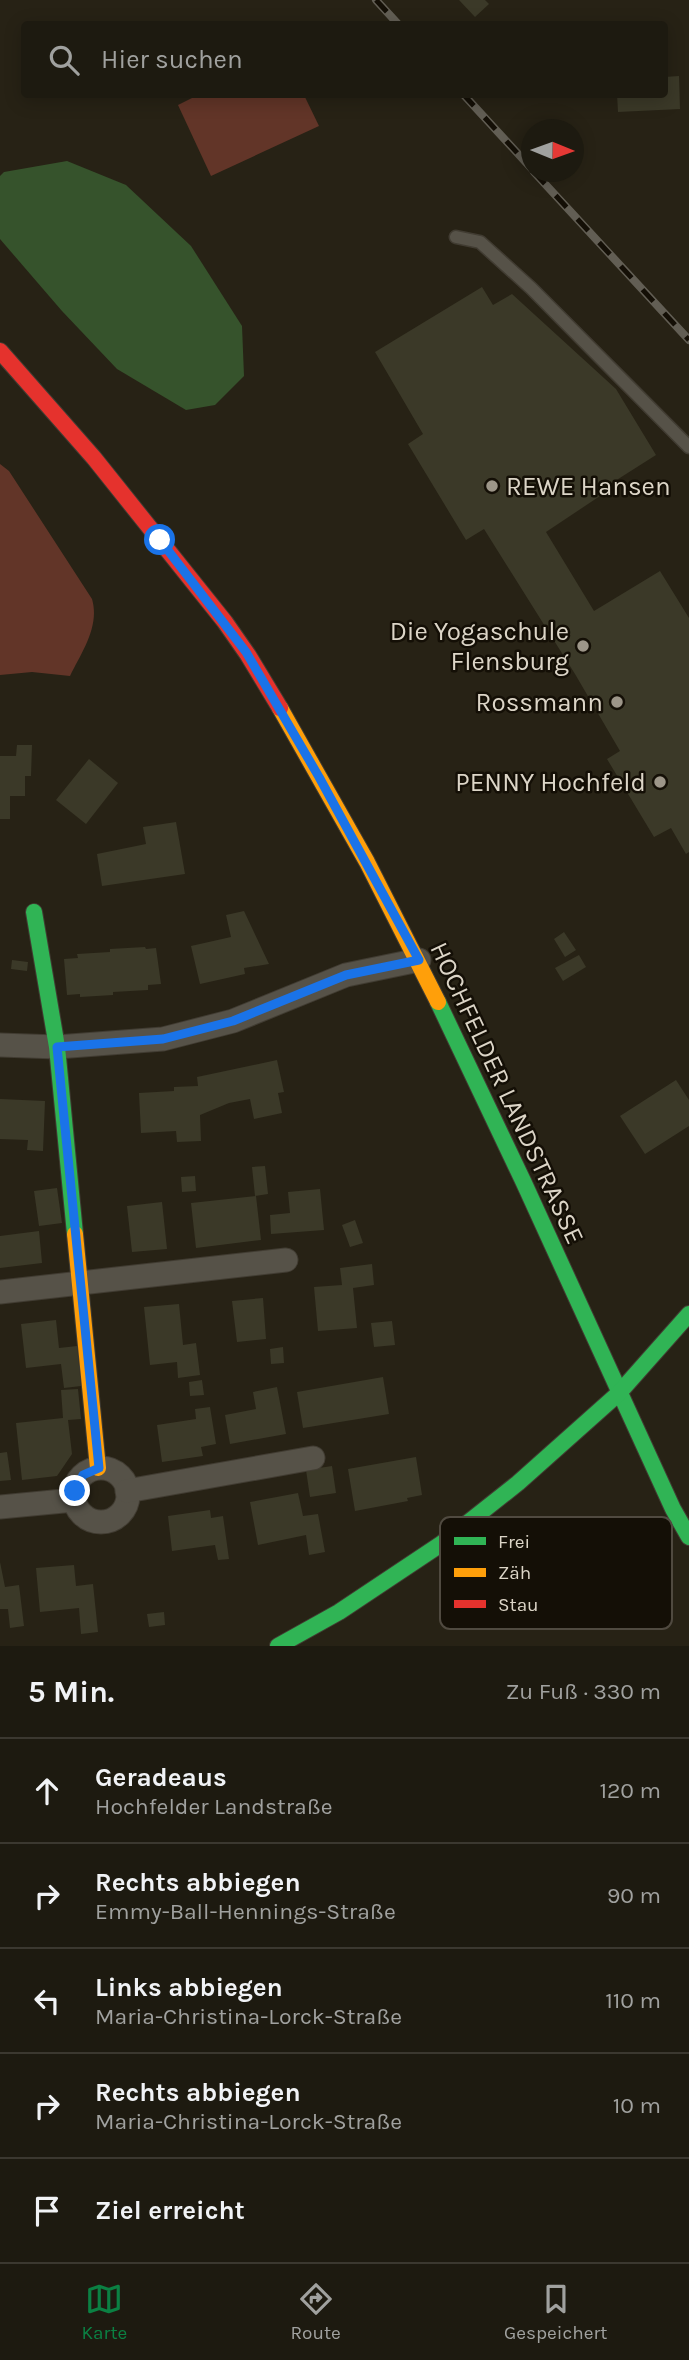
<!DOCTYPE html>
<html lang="de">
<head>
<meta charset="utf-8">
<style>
  :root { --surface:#1d1a10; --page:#252319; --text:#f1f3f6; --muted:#a0a19f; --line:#3b3830; --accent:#0b8043 }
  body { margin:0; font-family:Karla,sans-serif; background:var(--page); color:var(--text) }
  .compass { position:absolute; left:521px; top:119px; width:63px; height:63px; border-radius:50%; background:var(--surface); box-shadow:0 4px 18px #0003; rotate:91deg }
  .stop { position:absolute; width:21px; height:21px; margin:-16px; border:5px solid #1a73e8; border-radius:50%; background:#fff }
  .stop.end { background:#1a73e8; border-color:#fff; box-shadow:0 2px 7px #0008 }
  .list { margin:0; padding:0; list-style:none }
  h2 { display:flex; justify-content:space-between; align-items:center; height:91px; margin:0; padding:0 28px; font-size:30px }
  h2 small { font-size:23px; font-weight:400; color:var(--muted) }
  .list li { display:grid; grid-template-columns:46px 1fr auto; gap:21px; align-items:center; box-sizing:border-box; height:105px; padding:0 28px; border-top:2px solid var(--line) }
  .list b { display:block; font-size:26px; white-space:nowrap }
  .list p { margin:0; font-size:23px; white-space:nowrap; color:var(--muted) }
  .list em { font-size:23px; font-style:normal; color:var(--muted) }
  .icon { flex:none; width:38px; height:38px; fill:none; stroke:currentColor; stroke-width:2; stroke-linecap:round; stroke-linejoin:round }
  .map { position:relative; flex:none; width:689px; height:1646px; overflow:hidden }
  .search { position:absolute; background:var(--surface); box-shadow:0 4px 18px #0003; left:21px; right:21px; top:21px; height:77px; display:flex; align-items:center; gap:18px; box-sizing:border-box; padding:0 24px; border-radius:7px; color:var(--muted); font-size:26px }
  .sheet { height:616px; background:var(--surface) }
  nav { display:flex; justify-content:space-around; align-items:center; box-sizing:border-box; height:98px; border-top:2px solid var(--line); background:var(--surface); font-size:19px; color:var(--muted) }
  nav a { display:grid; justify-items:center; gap:4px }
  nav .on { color:var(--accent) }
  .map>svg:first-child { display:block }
  .green { fill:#623528 }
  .water { fill:#36532c }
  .building { fill:#3b3928 }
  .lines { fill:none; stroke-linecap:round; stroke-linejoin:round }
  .lane-casing { stroke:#413c32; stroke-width:15 }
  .street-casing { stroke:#413c32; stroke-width:25 }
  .fast-casing { stroke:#413c32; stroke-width:18 }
  .slow-casing { stroke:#413c32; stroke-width:18 }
  .jam-casing { stroke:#413c32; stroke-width:18 }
  .lane { stroke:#565248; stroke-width:12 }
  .street { stroke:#565248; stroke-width:23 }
  .fast { stroke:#30b455; stroke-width:16 }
  .slow { stroke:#ff9f0a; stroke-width:16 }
  .jam { stroke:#e5322d; stroke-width:16 }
  .rail-casing { stroke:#625e54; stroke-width:8 }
  .rail { stroke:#140f06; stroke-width:5; stroke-dasharray:16; stroke-linecap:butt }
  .route { stroke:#1a73e8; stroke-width:9 }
  .poi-dot { fill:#9d9689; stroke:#140f06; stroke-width:2.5 }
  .labels { text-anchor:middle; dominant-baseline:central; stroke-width:5; stroke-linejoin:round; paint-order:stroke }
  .poi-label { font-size:26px; fill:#dcd5c7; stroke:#140f06; text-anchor:end }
  .street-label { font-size:26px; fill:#dcd5c7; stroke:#140f06 }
  .key { fill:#140f06; stroke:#504a40; stroke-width:2 }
  .key-label { font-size:19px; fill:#dcd5c7 }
</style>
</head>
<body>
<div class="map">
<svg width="689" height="1646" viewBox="0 0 689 1646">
  <rect width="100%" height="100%" fill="#272215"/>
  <g class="green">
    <path d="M200 94 304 95 319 126 211 176 178 105Z"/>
    <path d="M0 464 9 471 92 599C100 626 82 652 70 676L32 672 0 675Z"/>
  </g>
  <path class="water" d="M67 161 126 185 191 246 242 326 244 376 215 405 186 410 117 369 62 311 0 239V176L4 172Z"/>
  <g class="building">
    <path d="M459 0H485L489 4 475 17Z"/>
    <path d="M679 76 680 109 618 112 617 94H664V77Z"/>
    <path d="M482 287 493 305 512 294 616 389 656 455 604 488 606 492 546 532 594 611 660 571 689 618V852L686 854 671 828 654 837 607 759 620 751 575 674 484 529 466 540 408 444 423 434 375 352Z"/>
    <path d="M17 745H32L31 776H25V796H10V819H0V756H16Z"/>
    <path d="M89 759 118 783 86 824 56 800Z"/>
    <path d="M176 822 185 874 102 886 97 854 146 844 143 827Z"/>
    <path d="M244 911 269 964 244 968 245 974 200 984 191 946 231 937 226 915Z"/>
    <path d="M564 932 576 950 565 957 554 939Z"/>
    <path d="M145 947 146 949 156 948 161 984 148 985V990L113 992V995L80 997V994L67 995 64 959 78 958 77 954 110 952V949Z"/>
    <path d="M579 955 586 967 563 981 555 968Z"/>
    <path d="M12 960 28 962 27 971 11 969Z"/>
    <path d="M277 1060 284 1092 278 1093 282 1113 254 1119 250 1099 229 1103 200 1115 201 1141 177 1142 176 1131 141 1133 139 1093 174 1091V1087L198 1086 197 1077Z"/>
    <path d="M676 1080 689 1100V1126L645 1154 620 1116Z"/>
    <path d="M0 1099 45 1101 43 1151 27 1150 28 1140 0 1139Z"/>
    <path d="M265 1166 268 1194 255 1196 252 1167Z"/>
    <path d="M195 1176 196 1191 182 1192 181 1177Z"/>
    <path d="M57 1188 62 1223 39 1226 34 1191Z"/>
    <path d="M320 1189 324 1230 271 1234 270 1215 290 1213 288 1192Z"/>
    <path d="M256 1196 261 1240 196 1248 191 1203Z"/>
    <path d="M162 1202 167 1249 132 1252 127 1206Z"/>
    <path d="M355 1220 363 1243 350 1247 342 1225Z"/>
    <path d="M39 1231 42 1263 0 1268V1236Z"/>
    <path d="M372 1264 374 1285 353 1288 357 1328 318 1331 314 1287 342 1285 340 1268Z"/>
    <path d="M263 1298 266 1339 237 1342 232 1301Z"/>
    <path d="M179 1304 183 1345 196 1343 200 1375 178 1378 177 1362 150 1365 144 1307Z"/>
    <path d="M56 1320 59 1348 77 1346 81 1386 64 1388 61 1364 26 1368 21 1324Z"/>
    <path d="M392 1321 395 1345 374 1347 371 1323Z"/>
    <path d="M283 1347 284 1363 271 1364 270 1349Z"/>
    <path d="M383 1377 389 1414 303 1428 297 1392Z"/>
    <path d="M202 1380 204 1395 190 1396 189 1382Z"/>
    <path d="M277 1387 286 1434 230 1444 225 1415 256 1409 253 1392Z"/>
    <path d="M78 1389 81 1419 68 1420 72 1454 57 1476 22 1480 16 1423 63 1418 61 1390Z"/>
    <path d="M210 1407 216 1444 201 1447 203 1456 162 1462 157 1425 196 1419 195 1409Z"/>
    <path d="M7 1452 11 1480 0 1481V1453Z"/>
    <path d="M416 1457 422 1495 407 1498 408 1501 355 1511 348 1469Z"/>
    <path d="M332 1466 336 1493 310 1497 306 1470Z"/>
    <path d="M298 1493 303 1516 318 1514 325 1552 309 1555 306 1535 258 1545 250 1502Z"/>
    <path d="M210 1510 211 1518 223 1516 229 1559 218 1560 215 1545 172 1551 168 1516Z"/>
    <path d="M0 1562 5 1587 19 1585 24 1626 10 1628 8 1609H0Z"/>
    <path d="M74 1565 76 1586 93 1584 98 1632 81 1634 79 1608 40 1612 36 1568Z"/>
    <path d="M164 1612 165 1625 149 1627 147 1614Z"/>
  </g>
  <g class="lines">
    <defs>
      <path id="lane" d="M456 237 480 242 531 288 689 447"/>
      <g id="street">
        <path d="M0 1045 57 1047 163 1039 233 1021 346 975 419 960"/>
        <path d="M0 1292 286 1260"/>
        <circle cx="101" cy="1495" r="27"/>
        <path d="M127 1491 313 1458"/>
        <path d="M0 1507 74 1500"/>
      </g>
      <g id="fast">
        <path d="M34 912 57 1047 75 1234"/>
        <path d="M438 1002 524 1183 673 1509 689 1537"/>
        <path d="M278 1646 339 1612 441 1544 518 1483 619 1393 689 1314"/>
      </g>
      <g id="slow">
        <path d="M280 708 367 862 438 1002"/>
        <path d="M75 1234 98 1468"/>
      </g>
      <path id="jam" d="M0 351 94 458 225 622 248 655 280 708"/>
    </defs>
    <use href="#lane" class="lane-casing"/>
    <use href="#street" class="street-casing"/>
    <use href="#fast" class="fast-casing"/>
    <use href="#slow" class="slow-casing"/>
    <use href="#jam" class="jam-casing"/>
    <use href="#lane" class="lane"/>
    <use href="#street" class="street"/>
    <use href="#fast" class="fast"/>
    <use href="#slow" class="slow"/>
    <use href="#jam" class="jam"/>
    <defs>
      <g id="rail">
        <path d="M376 0 398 24"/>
        <path d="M463 94 532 169"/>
        <path d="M534 172 689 340"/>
      </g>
    </defs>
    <use href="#rail" class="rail-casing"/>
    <use href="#rail" class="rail"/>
  </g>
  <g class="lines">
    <path class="route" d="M75 1491 83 1475 99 1468 57 1047 163 1039 233 1021 346 975 419 960 319 777 246 652 160 540"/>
  </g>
  <g class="poi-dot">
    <circle cx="492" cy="486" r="7"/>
    <circle cx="583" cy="646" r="7"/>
    <circle cx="617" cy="702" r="7"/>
    <circle cx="660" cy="782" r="7"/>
  </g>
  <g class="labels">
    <g class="poi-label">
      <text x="506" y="486" text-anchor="start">REWE Hansen</text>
      <text x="569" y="631">Die Yogaschule<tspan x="569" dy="30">Flensburg</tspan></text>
      <text x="603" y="702">Rossmann</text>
      <text x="646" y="782">PENNY Hochfeld</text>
    </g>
    <g class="street-label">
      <text transform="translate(507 1093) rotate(65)">HOCHFELDER LANDSTRASSE</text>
    </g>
  </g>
  <rect x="440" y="1517" width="232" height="112" rx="10" class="key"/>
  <rect x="454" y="1537" width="32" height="8" fill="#30b455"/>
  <rect x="454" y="1568" width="32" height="9" fill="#ff9f0a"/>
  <rect x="454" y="1600" width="32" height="8" fill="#e5322d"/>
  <g class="key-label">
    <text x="498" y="1548">Frei</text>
    <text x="498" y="1579">Zäh</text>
    <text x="498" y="1611">Stau</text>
  </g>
</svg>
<svg class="compass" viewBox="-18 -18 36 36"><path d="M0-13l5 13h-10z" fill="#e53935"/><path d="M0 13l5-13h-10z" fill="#a0a19f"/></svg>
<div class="stop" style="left:160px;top:540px"></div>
<div class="stop end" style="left:75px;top:1491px"></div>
<div class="search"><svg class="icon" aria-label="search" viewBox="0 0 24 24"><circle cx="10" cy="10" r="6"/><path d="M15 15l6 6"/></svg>Hier suchen</div>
</div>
<section class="sheet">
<h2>5 Min.<small>Zu Fuß · 330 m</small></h2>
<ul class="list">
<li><svg class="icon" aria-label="ahead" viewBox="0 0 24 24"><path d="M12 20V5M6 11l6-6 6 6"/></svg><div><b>Geradeaus</b><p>Hochfelder Landstraße</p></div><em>120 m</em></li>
<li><svg class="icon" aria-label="right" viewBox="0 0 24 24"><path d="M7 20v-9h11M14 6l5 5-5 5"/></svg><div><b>Rechts abbiegen</b><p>Emmy-Ball-Hennings-Straße</p></div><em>90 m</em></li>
<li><svg class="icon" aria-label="left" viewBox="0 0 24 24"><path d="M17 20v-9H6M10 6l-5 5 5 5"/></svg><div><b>Links abbiegen</b><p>Maria-Christina-Lorck-Straße</p></div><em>110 m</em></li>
<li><svg class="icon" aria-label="right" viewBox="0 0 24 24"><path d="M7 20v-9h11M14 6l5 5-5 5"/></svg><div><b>Rechts abbiegen</b><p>Maria-Christina-Lorck-Straße</p></div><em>10 m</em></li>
<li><svg class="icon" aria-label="arrive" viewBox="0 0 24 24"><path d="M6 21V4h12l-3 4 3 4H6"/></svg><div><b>Ziel erreicht</b></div></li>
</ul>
</section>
<nav>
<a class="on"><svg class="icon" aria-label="map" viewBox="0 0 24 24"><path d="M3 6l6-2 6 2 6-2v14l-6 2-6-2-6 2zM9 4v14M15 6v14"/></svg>Karte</a>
<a><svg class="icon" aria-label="directions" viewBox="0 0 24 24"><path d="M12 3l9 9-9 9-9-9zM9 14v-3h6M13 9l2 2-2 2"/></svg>Route</a>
<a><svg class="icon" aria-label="saved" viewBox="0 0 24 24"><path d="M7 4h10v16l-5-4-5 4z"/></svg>Gespeichert</a>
</nav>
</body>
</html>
